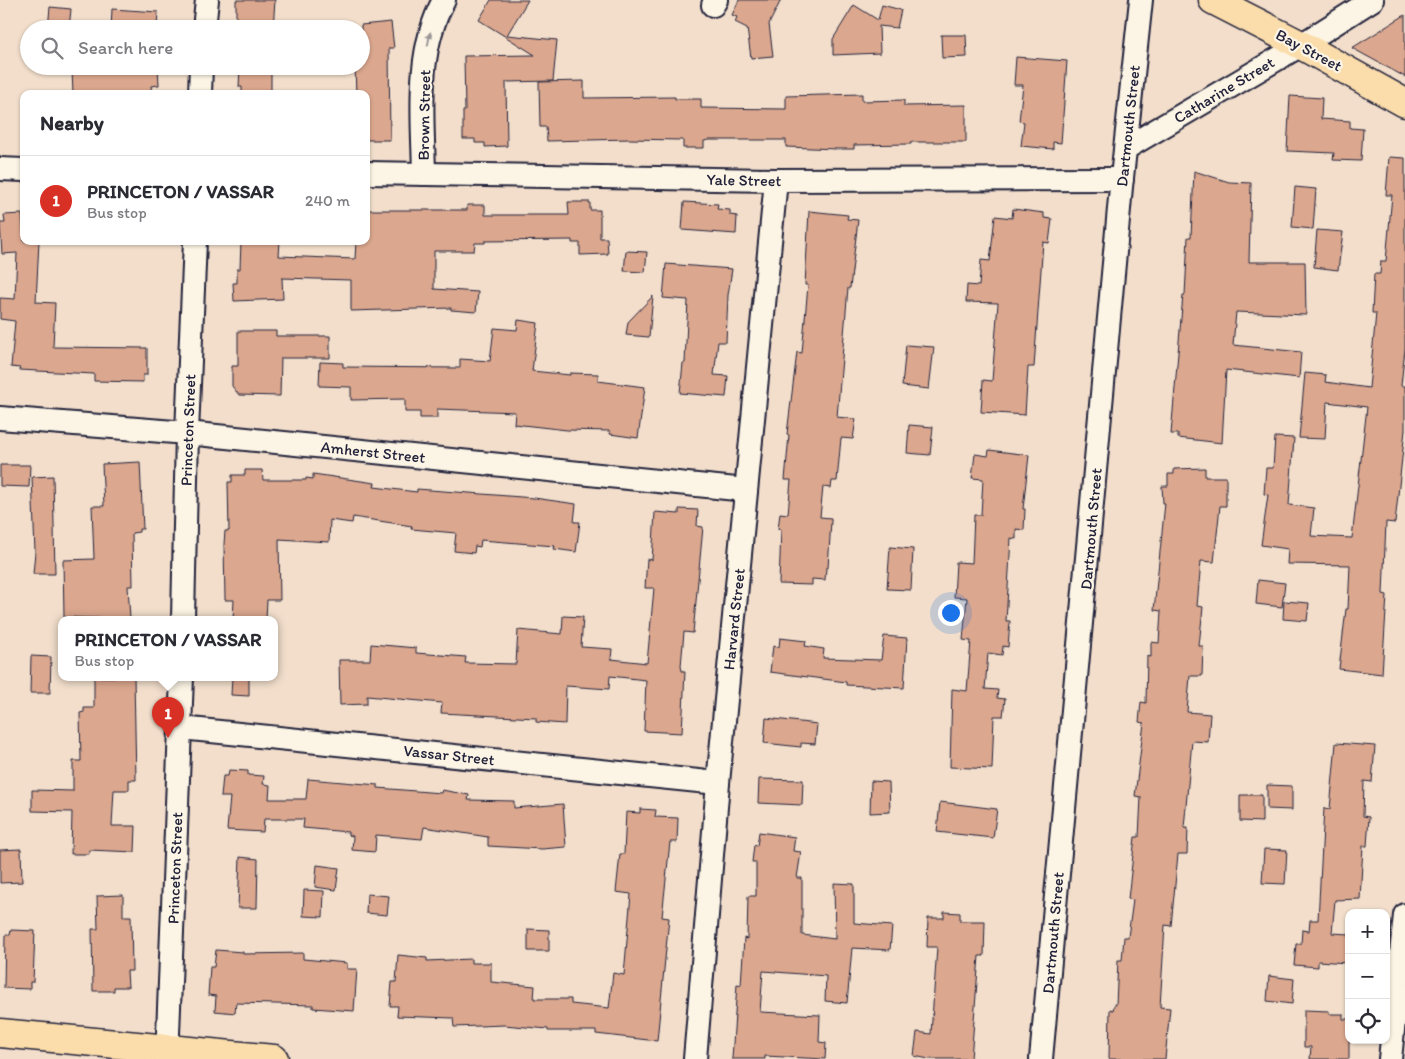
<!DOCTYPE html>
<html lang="en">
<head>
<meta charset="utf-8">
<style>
  :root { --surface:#fff; --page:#f7f7f7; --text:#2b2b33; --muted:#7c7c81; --line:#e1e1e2; --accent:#d93025 }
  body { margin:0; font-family:Itim,sans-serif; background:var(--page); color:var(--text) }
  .controls { position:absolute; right:15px; bottom:15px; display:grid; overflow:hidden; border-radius:10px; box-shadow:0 1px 4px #0004 }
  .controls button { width:45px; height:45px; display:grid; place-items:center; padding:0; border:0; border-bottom:1px solid var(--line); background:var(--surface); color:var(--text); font:25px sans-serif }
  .you { position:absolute; left:950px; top:612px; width:18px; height:18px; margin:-12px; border:4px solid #fff; border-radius:50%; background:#1a73e8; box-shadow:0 0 0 8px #1a73e833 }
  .badge { display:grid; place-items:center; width:32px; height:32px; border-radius:50%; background:var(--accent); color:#fff; font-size:16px; font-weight:700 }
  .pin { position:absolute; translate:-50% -41px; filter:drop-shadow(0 1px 2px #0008) }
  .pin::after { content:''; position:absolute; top:26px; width:18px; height:15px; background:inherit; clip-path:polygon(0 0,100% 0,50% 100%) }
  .popup { position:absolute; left:58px; top:616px; width:220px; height:65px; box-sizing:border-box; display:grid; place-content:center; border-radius:10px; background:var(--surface); filter:drop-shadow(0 1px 4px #0005); font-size:16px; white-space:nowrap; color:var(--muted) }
  .popup b { font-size:19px; color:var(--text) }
  .popup::after { content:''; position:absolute; left:50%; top:100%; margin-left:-10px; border:10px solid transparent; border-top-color:var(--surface) }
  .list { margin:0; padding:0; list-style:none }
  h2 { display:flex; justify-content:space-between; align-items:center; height:65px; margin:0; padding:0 20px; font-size:21px }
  h2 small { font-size:16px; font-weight:400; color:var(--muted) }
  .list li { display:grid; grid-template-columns:32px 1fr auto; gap:15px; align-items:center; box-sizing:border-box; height:90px; padding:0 20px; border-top:1px solid var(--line) }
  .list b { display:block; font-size:19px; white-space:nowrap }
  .list p { margin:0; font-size:16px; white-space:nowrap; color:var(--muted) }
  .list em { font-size:16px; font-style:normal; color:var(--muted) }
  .icon { flex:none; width:28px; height:28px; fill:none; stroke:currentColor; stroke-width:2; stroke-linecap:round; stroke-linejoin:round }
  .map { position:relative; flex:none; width:1405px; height:1059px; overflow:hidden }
  .search { position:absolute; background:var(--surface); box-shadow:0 1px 4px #0004; left:20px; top:20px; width:350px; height:55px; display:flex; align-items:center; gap:12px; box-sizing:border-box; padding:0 18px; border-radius:28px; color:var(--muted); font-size:19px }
  .panel { position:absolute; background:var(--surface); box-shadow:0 1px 4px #0004; left:20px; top:90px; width:350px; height:155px; border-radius:10px }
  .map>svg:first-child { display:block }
  .building { fill:#dba78e; stroke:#22223b }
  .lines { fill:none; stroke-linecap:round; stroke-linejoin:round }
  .minor-casing { stroke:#22223b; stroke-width:26 }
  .major-casing { stroke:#22223b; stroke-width:31 }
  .minor { stroke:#fcf5e5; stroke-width:22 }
  .major { stroke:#fbddab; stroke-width:28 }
  .oneway { fill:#9a9698 }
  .labels { text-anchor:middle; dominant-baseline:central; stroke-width:4.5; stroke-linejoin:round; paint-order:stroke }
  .street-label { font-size:16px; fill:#22223b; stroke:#fcf5e5 }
</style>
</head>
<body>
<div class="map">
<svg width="1405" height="1059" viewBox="0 0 1405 1059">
  <rect width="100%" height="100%" fill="#f2decb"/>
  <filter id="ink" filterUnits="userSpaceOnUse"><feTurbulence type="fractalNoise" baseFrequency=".02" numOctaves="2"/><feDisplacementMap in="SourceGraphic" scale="10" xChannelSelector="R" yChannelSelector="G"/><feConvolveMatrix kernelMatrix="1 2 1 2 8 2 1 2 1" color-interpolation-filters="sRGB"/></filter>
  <g filter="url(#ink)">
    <g class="building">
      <path d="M236 0H275L273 29H236Z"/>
      <path d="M491 0H528L507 35 557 40 553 81 506 82 507 146 485 147V143H475V139H463V111H465L464 56 535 55 479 20Z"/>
      <path d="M739 0H781L769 24 773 56 751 58 747 28 735 22 737 17 732 15Z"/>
      <path d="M854 5 878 20 882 5 901 10 897 28 879 26 880 53 833 55V39Z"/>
      <path d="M50 7 71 9 69 29H48Z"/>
      <path d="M112 9 158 12 157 29H111Z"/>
      <path d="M1405 15V77L1352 48Z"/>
      <path d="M391 22 394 48H389L390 140H366V94H356L355 66H361V25Z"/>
      <path d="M941 35H966L967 57 942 58Z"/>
      <path d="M1016 57 1067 61 1061 143 1053 142V149L1021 146 1024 122 1019 121 1023 85H1014Z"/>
      <path d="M158 66 159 85 151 86 152 94H73L72 70Z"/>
      <path d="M240 66H271V94H242V87H239Z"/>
      <path d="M584 81V98L675 97V99H701V108L786 109V96L862 94V101L904 100V106L966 105V142H911V144L854 145V149H837L786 147V140H709L704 141V148H683V140H680L630 139 547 141 546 127H540L539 82Z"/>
      <path d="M1290 96 1322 98 1321 119 1350 121V128L1363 129 1361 161 1333 160 1334 153 1287 151Z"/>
      <path d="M1389 157 1405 158V348L1401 386H1405V430L1395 523 1386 522 1383 594 1387 595 1382 674 1339 669 1346 609H1348L1350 565 1287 564 1288 549 1261 545 1268 495 1264 494 1266 468H1273L1275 437 1294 438 1289 505 1314 508 1311 536 1352 538 1367 407 1327 402 1325 439 1299 438 1305 373 1326 375 1325 382 1369 388 1376 313H1372L1374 274H1380L1381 261H1386L1392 195H1386Z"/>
      <path d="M1194 171 1229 182 1251 183 1249 262H1305L1306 315 1236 312 1233 345 1301 352 1299 378 1226 370 1222 443 1178 438V434H1171L1183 295H1185L1188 237H1191Z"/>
      <path d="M1295 187 1316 189 1313 229 1292 227Z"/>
      <path d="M568 202H590V210H600V238H607L608 254 580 255V243H572V240L485 241V243H475L474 251H434V289L478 292 476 312 451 310V308L351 311V280L282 278 283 299 234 301 233 283H237V269H240L241 241H280L279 256 355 259 356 241H366V210H467V205H485V215H569Z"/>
      <path d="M684 202 718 204 717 209 730 210V215L737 216 736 234 682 230Z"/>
      <path d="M1013 209 1044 213V218L1052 219 1049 243 1043 242 1034 367H1028L1025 415 981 412 983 380 992 381 998 303 966 302 967 285 979 286 981 260 990 261 995 216 1012 218Z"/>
      <path d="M809 211 848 215 847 219 858 220 850 288H848L837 417 856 419 853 439 841 438 837 481H832L831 488 823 487 820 517 831 518V521L828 568H826L825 580 812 579V585L779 584 781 529H778L780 513 788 514 791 480H785L789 435 787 434 797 352 802 353 808 285H805Z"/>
      <path d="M22 214 24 241H39L36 302 55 303 53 347 147 348V375H143V382L94 381V374L19 370 20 368 11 367 15 321 0 319V298L15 299 17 253 2 254 0 223H5L4 215Z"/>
      <path d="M1317 230 1343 232 1338 270 1314 267Z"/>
      <path d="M626 251 647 252 645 272 624 271Z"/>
      <path d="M666 264 732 269 728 295 726 342H718L714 375 728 376 726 397 680 393 683 363H685L688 300 663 298Z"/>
      <path d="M653 296 649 337 626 335 628 322Z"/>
      <path d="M518 320 538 323 532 371 570 375V373L598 374V381L645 387 638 438 610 434V431L567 430 514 424 515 412 437 409V418H420V412H405V399L351 400V387L319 386 320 362 343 363V367L460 368V359L490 361 494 328 517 330Z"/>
      <path d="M238 331H276V336H330V358H281L280 396 239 395 232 386V366H238Z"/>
      <path d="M906 345 934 347 929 389 902 386Z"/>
      <path d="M909 425 933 427 930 455 907 453Z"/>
      <path d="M989 450 1029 455 1023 509H1025L1024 530 1016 529V539L1011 538 1006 621H1010L1008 647 1003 646 1002 655 988 653 985 689 998 690 997 698 1005 699 1003 716H994L992 769 950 767 952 689 967 691 971 641 963 640 967 598 954 597 956 562 972 563 974 515H981L983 479 972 478 975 454 988 456Z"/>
      <path d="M140 462 143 529H139V532L132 533 133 586H128L130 619 64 617 63 560 94 559 92 506H104L102 464Z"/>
      <path d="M0 465H30L29 487 0 486Z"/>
      <path d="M1205 468V477H1226V506H1220L1214 562 1201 561 1197 606 1203 607 1199 646H1203L1202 676H1190L1187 712 1210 714 1208 742 1192 741 1184 828H1188L1187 854H1178L1171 926 1165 925 1160 1007 1170 1008 1165 1059H1109L1110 1009 1113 1010 1114 1005H1116L1118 960H1122L1124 937H1128L1133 900 1128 899 1135 837H1139L1141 797 1135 796 1144 723 1139 722 1141 702 1146 703 1147 656 1151 657V642L1159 643 1161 611 1154 610 1165 503H1163L1162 486H1168V474H1174V469Z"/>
      <path d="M245 470H262L263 480H306V478L313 479V474L375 483 374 487 417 492V489L534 498 576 504 574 522H580L576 552 554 549 555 546 481 540 480 547 475 546 474 553 454 551 456 533 411 529 412 526 353 517 352 523 330 520 329 542 279 539 280 600H267L266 619H233L234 600H225L224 544 225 531H229L228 482H232V475H245Z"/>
      <path d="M53 476 55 574H33L35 552 32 477Z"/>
      <path d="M679 509 698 510 697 526 703 527 693 633 684 632 681 666 682 671H685L682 733 644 731 646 680 610 676 609 689 566 686 565 724 536 722V718L441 713 442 703 367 696V704L340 705 339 660H370L371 644 416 648V653L466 657 465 663 516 664 518 630 562 634 563 616 583 617 581 647 612 649 611 659 647 663 654 588H645L647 559 652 560 655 512 679 514Z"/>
      <path d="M890 547 913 549 911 590 887 589Z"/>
      <path d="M1258 580 1285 583 1282 607 1256 604Z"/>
      <path d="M1284 601 1309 603 1307 621 1283 619Z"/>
      <path d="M884 636 907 638 904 688 846 685V682L770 672 773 646 779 647 780 638 806 641 805 646 824 649 823 658 881 660Z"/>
      <path d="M31 656 51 657 50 693H30Z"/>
      <path d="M94 677H134L136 780H129V790H114L112 826H136L135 852 89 850V854H71L72 812 32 811V790L73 791V761H81L80 713 84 712V708H94Z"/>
      <path d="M232 677H249V696L231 695Z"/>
      <path d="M766 718 817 724 815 744 801 743V747L764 743Z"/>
      <path d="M1336 743 1375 746 1372 782 1364 781 1363 816 1369 817 1367 846H1363L1360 899 1335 900 1332 933 1349 934V959L1347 963 1318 961V967L1294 965 1296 944H1301L1302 930 1309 931 1310 920H1318L1324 808 1330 809Z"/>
      <path d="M229 770 248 771V775L264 776 263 784 270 785 269 799H306L308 779 378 785V788L441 793 442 790 469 795 468 800 514 801V808L563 804 566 847 542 849 488 846V837L424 827 422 839 376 835 375 852 352 850 353 836 348 835V832L303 828 304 819H264L263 832 227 830 230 797H221L223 776H228Z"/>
      <path d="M759 779 803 780 802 805 758 803Z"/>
      <path d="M871 781 889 782 890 812 870 813Z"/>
      <path d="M1267 785 1292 786V810L1267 809Z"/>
      <path d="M1240 795H1262V822L1240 821Z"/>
      <path d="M940 802 997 809 993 838 937 832Z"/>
      <path d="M640 809 656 810 655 817 678 818 677 842H670L662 917 669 918 657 1041 596 1034V1031H548V1029L504 1025 454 1027 453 1018 397 1016 398 1006H390L392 982H396L398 955 427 958V961L471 959V963H491V982L535 986 534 999H571V1004L609 1008 613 973 624 975 631 894 616 892 620 854H624L626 812 640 813Z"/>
      <path d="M759 832 795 837 793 851 801 852 797 878H802V935L835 939 834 883 854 884V923L892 926 890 950 852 948 847 1003 825 1001 826 976 763 971 760 1012 820 1015 819 1042 826 1043 825 1059 765 1056V1059H732L737 984 741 985 744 938 747 939 748 896H756V862H752L754 845 757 846Z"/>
      <path d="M21 849 22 882 0 883V850Z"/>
      <path d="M1264 849 1287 850 1285 884 1262 883Z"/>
      <path d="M240 857 258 859 257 908H238Z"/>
      <path d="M317 865 339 868 336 890 315 887Z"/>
      <path d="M304 890 324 891 323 917 303 916Z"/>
      <path d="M367 894 389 896 387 915 366 913Z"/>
      <path d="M123 895V916H131L132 971H127L128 987H114V991H93L92 929H98L97 896Z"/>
      <path d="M944 912 960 913V921H985L984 956H979L971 1059H929L914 1056 917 1032 931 1034 937 947H927L928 918H944Z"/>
      <path d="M528 929 549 930V951H528Z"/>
      <path d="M11 930 35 931 33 982H30V989L4 988 5 935H10Z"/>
      <path d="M216 950 243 952V954L303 953V959L347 963V969H357L354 1011 313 1008V1005L236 1003 235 1013 215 1011 216 996 208 995 210 967H214Z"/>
      <path d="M1269 976 1294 979 1292 1004 1267 1001Z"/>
      <path d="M1304 1010 1329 1011V1014H1343V1019H1349V1059H1310L1311 1047H1304Z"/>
    </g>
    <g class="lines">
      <defs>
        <g id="minor">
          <path d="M713 5 716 0"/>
          <path d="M204 29 207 0"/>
          <path d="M200 94 201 66"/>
          <path d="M1126 148 1301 45 1372 0"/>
          <path d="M0 169 24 170"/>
          <path d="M366 173 776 180 1122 179"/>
          <path d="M424 174C423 116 415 53 444 0"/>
          <path d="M0 418 187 433 746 490"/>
          <path d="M183 619 187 433 195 241"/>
          <path d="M181 728 718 783"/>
          <path d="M167 1059 182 677"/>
          <path d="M695 1059 718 783 776 180"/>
          <path d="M1041 1059 1121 187 1141 0"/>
          <path d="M1390 1059 1405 915"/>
        </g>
        <g id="major">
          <path d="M1213 0 1301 45 1405 103"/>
          <path d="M0 1033 274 1059"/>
        </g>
      </defs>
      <use href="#minor" class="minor-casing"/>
      <use href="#major" class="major-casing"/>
      <use href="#minor" class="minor"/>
      <use href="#major" class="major"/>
    </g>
    <defs><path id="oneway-solid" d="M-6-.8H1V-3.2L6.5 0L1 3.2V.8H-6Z" transform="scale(1.25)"/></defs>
    <use class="oneway" href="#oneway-solid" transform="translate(429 39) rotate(-79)"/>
  </g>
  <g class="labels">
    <g class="street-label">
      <text transform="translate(1309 50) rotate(28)">Bay Street</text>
      <text transform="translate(1224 90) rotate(-31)">Catharine Street</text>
      <text transform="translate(424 115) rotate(-89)">Brown Street</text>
      <text transform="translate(1128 126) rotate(-84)">Dartmouth Street</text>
      <text transform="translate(744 180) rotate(1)">Yale Street</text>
      <text transform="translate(188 430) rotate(-88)">Princeton Street</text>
      <text transform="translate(373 452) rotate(6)">Amherst Street</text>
      <text transform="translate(1091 529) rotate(-85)">Dartmouth Street</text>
      <text transform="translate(734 619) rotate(-84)">Harvard Street</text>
      <text transform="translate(449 755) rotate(6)">Vassar Street</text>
      <text transform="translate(175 868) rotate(-88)">Princeton Street</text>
      <text transform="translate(1053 933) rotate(-85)">Dartmouth Street</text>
    </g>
  </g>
</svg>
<div class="controls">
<button>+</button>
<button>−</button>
<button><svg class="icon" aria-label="locate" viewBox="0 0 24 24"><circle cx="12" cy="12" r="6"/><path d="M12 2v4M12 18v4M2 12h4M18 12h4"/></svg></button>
</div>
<div class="you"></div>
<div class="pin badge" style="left:168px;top:738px">1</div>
<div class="popup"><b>PRINCETON / VASSAR</b>Bus stop</div>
<div class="search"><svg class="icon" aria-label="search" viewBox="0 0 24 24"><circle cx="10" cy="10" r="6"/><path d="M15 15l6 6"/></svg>Search here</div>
<section class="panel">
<h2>Nearby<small></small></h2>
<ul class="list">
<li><span class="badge">1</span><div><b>PRINCETON / VASSAR</b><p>Bus stop</p></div><em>240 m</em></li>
</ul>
</section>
</div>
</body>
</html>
